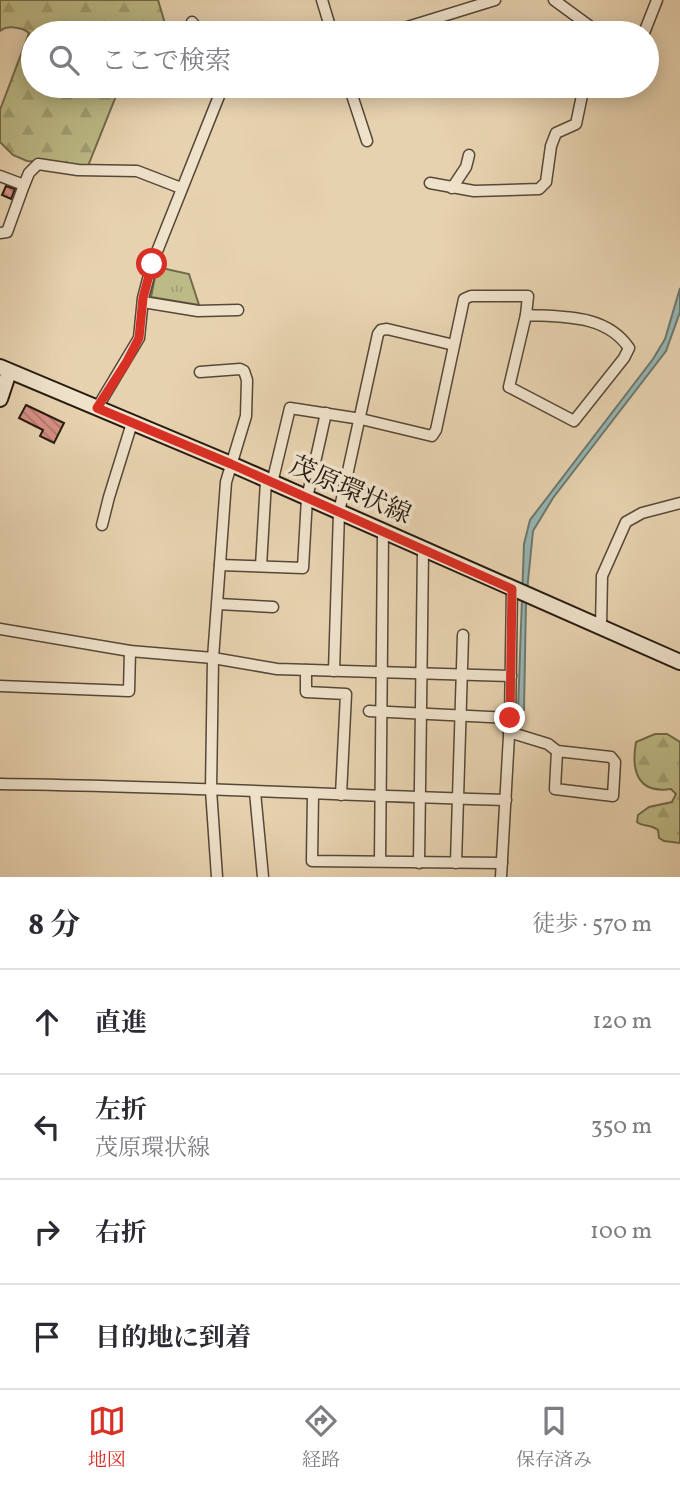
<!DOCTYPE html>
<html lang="ja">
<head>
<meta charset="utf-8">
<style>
  :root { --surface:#fff; --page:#f7f7f7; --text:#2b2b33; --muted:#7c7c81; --line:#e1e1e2; --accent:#d93025 }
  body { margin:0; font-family:Vollkorn,"Noto Serif JP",serif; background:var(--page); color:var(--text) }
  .stop { position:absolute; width:21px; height:21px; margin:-16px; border:5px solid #d93025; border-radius:50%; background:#fff }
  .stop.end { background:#d93025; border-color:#fff; box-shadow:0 2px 7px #0008 }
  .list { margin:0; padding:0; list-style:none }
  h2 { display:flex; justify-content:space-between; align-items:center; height:91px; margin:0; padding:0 28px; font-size:30px }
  h2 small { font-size:23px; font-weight:400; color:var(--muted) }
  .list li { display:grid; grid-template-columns:46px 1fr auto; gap:21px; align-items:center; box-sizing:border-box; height:105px; padding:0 28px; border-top:2px solid var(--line) }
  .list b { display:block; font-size:26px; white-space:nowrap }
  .list p { margin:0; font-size:23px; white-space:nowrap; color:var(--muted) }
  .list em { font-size:23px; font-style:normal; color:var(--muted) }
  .icon { flex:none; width:38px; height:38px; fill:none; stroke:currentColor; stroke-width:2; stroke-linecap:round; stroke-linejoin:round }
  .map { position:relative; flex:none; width:680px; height:877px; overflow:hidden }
  .search { position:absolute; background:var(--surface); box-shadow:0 4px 18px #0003; left:21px; right:21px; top:21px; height:77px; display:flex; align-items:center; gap:18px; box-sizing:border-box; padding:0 24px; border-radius:38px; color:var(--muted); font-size:26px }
  .sheet { height:511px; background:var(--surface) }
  nav { display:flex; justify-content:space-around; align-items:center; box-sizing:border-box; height:98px; border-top:2px solid var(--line); background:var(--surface); font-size:19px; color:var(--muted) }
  nav a { display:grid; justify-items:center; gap:4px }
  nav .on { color:var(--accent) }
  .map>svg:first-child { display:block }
  .forest { fill:url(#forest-firs); stroke:#716a4b; stroke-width:2 }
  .park { fill:url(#park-tufts); stroke:#716a4b; stroke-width:2 }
  .water { fill:#98b6b2; stroke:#6a7871; stroke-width:2 }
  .building { fill:url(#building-back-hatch); stroke:#261a10; stroke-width:2 }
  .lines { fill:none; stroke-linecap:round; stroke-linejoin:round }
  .street-casing { stroke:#564838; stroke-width:13 }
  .secondary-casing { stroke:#261a10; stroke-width:18 }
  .street { stroke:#efe2cb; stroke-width:10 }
  .secondary { stroke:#efe2cb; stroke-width:14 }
  .route { stroke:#d93025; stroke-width:9 }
  .labels { text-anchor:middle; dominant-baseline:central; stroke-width:7; stroke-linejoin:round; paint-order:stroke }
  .street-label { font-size:26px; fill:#261a10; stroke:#efe2cb }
</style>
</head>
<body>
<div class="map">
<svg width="680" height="877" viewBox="0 0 680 877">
  <defs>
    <pattern id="forest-firs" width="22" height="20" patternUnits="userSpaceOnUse" patternTransform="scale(1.75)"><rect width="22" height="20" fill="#bcba86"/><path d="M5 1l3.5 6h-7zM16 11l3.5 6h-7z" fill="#a19f73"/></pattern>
    <pattern id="park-tufts" width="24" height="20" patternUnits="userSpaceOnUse" patternTransform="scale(1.75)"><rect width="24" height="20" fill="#bcba86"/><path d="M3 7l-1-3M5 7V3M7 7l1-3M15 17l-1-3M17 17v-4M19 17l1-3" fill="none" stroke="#a19f73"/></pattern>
    <pattern id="building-back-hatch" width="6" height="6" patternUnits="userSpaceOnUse" patternTransform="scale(1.75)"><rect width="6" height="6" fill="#d79084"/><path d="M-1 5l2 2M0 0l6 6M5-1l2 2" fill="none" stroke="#ae756b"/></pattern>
  </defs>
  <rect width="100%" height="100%" fill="#e7d2af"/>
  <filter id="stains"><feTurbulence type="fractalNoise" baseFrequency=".00286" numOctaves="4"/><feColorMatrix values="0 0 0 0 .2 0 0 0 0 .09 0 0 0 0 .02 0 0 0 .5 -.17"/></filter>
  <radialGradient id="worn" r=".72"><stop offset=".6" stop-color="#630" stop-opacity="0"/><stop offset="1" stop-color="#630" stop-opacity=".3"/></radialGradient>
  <g class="forest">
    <path d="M0 0H158L164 20 162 33H33V86H120L88 166 27 161 13 155 0 142V110L29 33C22 27 7 25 0 31Z"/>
    <path d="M655 734H667L680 742V843L664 841 659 838 658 830C650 824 643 827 637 822L638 815 649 807 672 802 676 794 671 789C637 794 631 770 636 742Z"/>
  </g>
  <path class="park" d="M157 267 189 274 199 305 151 297Z"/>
  <path class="water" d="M680 288V312L666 351 553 498 533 531 526 601 524 710H518L524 544 530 520 653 359 665 339Z"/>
  <g class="building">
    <path d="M6 186 15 189 11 199 2 195Z"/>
    <path d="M26 405 64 423 54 443 40 436 43 430 19 418Z"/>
  </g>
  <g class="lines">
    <defs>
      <g id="street">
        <path d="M322 0 332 33"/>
        <path d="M554 0 599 33"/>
        <path d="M192 22 201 33"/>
        <path d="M388 33 495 0"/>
        <path d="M644 33 657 0"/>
        <path d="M349 86 367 141"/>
        <path d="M0 176 24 185 29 173 38 164 78 170 137 171 181 188"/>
        <path d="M430 183 474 191 539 189 546 182 551 146 556 133 576 124 584 86"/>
        <path d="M452 188 466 167 469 155"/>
        <path d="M0 233 7 232 24 185"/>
        <path d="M143 302 198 311 238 310"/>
        <path d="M526 315C563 317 606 314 629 348L624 358 574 421 509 387Z"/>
        <path d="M200 372 240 369 244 371 247 380 246 416 226 482 213 658 211 790 217 877"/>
        <path d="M97 408 139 338 143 298 152 264 221 91 226 86"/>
        <path d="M272 483 290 408 361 419 432 436 436 430 464 299 471 296H528L526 315"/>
        <path d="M102 525 109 497 132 423"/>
        <path d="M220 565 303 568 307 498 326 413"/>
        <path d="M261 566 266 481"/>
        <path d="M218 604 273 607"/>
        <path d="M601 627 602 576 626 522 642 513 680 503"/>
        <path d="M0 629 130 651 213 658 277 669 511 676"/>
        <path d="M306 670V692L346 694 341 795"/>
        <path d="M334 671 339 512 378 334 381 330 387 329 454 345"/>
        <path d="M0 686 129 691 130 651"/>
        <path d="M369 711 510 718"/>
        <path d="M509 732 548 744 557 751 611 757 615 762 613 796 555 789 557 751"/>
        <path d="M0 784C169 786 337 795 506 800"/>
        <path d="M255 792 263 877"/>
        <path d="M313 794 312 861 502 863"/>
        <path d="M380 861 383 532"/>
        <path d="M419 863 423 550"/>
        <path d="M456 863 463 635"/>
        <path d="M501 877 510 718 512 588"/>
      </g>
      <g id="secondary">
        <path d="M0 367 231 464 680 662"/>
        <path d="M0 399 9 372"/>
      </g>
    </defs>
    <use href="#street" class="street-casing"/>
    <use href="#secondary" class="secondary-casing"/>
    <use href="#street" class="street"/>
    <use href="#secondary" class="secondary"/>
  </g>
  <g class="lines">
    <path class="route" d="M152 264 143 298 139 338 126 363 97 408 231 464 512 589 510 718"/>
  </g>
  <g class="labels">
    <g class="street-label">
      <text transform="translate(350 491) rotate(24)">茂原環状線</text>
    </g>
  </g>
  <rect width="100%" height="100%" filter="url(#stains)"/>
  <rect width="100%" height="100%" fill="url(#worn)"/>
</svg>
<div class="stop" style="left:152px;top:264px"></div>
<div class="stop end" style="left:510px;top:718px"></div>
<div class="search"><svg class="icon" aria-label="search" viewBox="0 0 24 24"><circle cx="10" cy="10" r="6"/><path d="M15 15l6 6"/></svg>ここで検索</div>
</div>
<section class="sheet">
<h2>8 分<small>徒歩 · 570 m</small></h2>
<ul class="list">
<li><svg class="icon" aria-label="ahead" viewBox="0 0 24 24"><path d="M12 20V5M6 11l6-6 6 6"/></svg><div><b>直進</b></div><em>120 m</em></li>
<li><svg class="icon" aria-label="left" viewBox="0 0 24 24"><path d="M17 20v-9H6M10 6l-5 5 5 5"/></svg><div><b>左折</b><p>茂原環状線</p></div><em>350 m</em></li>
<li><svg class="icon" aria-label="right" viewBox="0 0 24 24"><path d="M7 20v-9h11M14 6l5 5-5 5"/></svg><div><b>右折</b></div><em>100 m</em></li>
<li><svg class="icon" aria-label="arrive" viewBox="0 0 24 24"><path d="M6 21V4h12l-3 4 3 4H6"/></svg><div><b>目的地に到着</b></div></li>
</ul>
</section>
<nav>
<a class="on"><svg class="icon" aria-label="map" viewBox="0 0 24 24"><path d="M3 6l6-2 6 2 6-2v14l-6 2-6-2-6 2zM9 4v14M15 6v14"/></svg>地図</a>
<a><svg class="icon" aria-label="directions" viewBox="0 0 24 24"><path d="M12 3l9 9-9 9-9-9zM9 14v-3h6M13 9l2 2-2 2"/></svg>経路</a>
<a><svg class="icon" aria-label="saved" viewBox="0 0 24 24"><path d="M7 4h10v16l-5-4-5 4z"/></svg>保存済み</a>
</nav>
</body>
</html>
